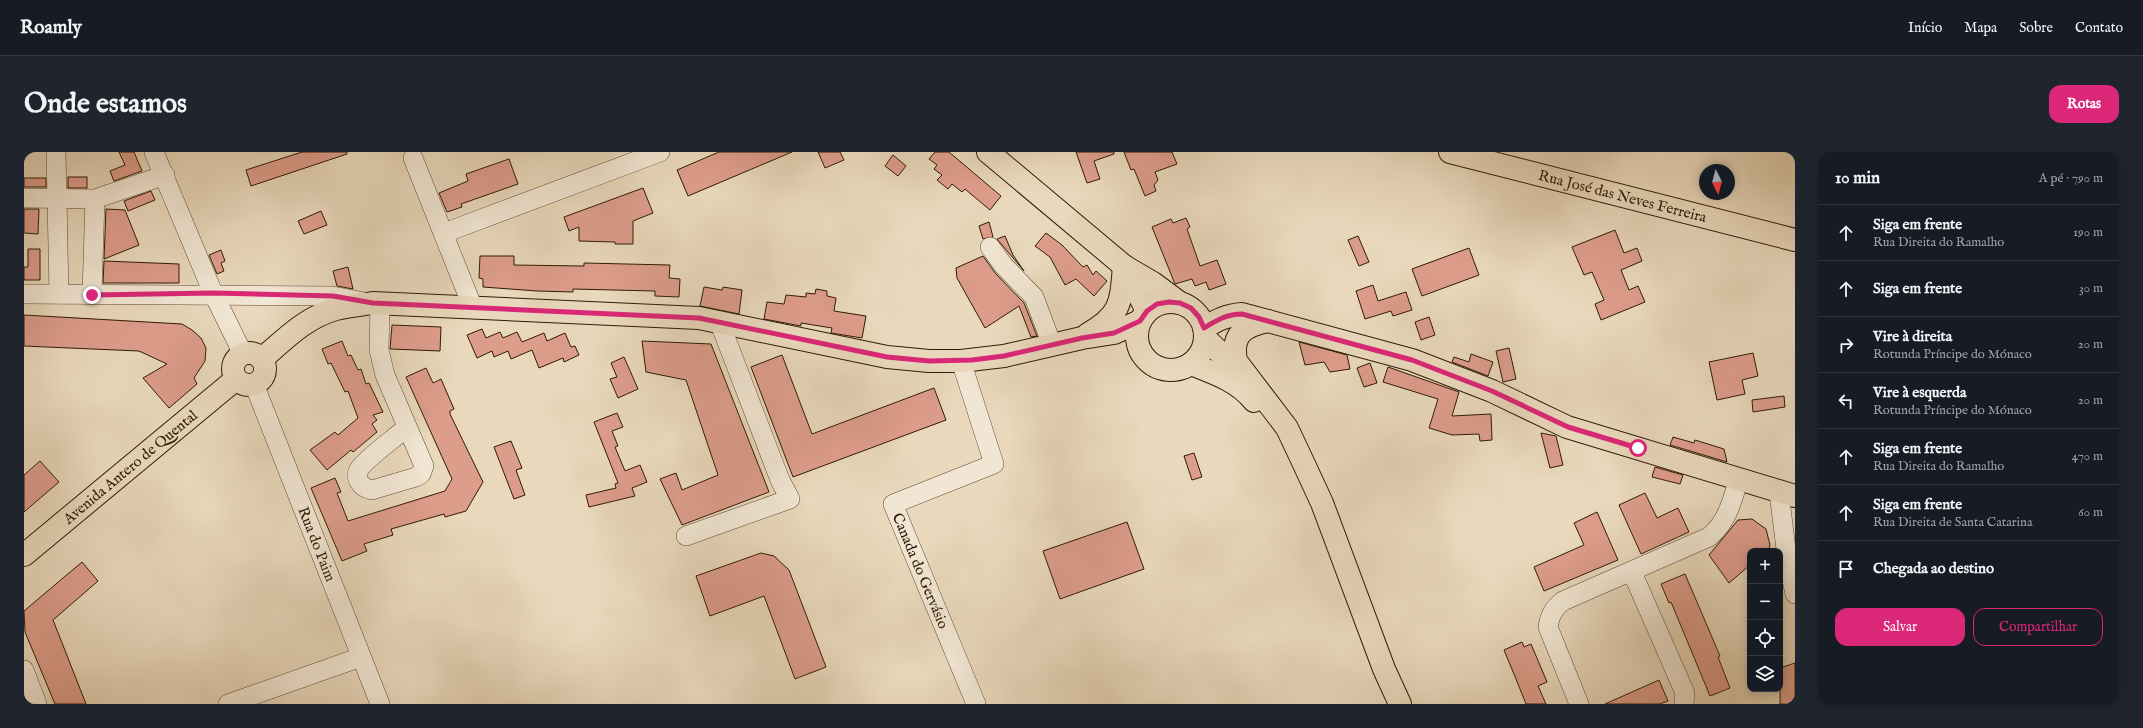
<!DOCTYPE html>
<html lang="pt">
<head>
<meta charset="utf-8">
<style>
  :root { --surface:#171b24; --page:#20242c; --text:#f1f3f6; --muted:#9ea1a6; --line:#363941; --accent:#db2777 }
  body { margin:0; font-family:"IM FELL English",serif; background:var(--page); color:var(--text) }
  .controls { position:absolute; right:12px; bottom:12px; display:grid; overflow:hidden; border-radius:8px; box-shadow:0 2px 10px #0003 }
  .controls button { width:36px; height:36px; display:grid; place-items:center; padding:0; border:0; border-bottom:1px solid var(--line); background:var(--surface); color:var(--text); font:20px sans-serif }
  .compass { position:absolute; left:1675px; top:12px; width:36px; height:36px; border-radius:50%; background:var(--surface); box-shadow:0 2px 10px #0003; rotate:174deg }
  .stop { position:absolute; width:12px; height:12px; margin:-9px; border:3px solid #db2777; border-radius:50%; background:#fff }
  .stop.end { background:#db2777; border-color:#fff; box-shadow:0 1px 4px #0008 }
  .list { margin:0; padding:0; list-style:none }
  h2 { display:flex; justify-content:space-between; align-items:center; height:52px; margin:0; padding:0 16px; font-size:17px }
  h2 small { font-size:13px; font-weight:400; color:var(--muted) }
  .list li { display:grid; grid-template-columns:26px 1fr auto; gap:12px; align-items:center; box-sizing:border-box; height:56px; padding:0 16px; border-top:1px solid var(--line) }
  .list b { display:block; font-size:15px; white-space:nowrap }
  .list p { margin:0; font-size:13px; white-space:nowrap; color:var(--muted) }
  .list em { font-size:13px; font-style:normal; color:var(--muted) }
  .actions { display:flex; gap:8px; padding:12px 16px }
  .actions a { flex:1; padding:9px 0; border:1px solid var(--accent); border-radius:12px; text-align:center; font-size:14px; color:var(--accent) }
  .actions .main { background:var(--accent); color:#fff }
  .icon { flex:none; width:22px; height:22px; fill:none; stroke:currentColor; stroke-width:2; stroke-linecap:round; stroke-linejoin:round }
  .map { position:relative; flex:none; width:1771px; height:552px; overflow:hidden; border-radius:12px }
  header { display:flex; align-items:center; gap:24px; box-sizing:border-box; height:56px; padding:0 20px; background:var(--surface); border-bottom:1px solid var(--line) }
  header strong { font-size:19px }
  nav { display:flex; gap:22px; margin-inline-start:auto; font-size:14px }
  .intro { display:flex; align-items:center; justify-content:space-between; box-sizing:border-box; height:96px; padding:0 24px }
  h1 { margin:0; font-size:28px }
  .button { padding:10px 18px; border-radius:12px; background:var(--accent); color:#fff; font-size:14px; font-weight:700 }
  main { display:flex; gap:24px; padding:0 24px }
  aside { flex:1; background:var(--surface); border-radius:12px; box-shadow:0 2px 10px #0003 }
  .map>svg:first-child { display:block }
  .building { fill:#dd9d8b; stroke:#2f1b04 }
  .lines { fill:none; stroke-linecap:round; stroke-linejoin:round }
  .minor-casing { stroke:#5e4a32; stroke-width:20 }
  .major-casing { stroke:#2f1b04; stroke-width:24 }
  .highway-casing { stroke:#2f1b04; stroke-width:24 }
  .minor { stroke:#f1e6d3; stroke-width:19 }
  .major { stroke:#e9d8bc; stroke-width:22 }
  .highway { stroke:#e9d8bc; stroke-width:22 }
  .route { stroke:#db2777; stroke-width:5 }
  .labels { text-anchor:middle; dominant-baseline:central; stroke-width:4; stroke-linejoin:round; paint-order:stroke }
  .street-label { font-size:15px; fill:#2f1b04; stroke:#f1e6d3 }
</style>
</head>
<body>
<header>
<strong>Roamly</strong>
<nav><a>Início</a><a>Mapa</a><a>Sobre</a><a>Contato</a></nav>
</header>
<div class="intro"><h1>Onde estamos</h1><a class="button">Rotas</a></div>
<main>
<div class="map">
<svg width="1771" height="552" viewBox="0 0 1771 552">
  <rect width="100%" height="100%" fill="#e9d8bc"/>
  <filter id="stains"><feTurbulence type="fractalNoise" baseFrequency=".005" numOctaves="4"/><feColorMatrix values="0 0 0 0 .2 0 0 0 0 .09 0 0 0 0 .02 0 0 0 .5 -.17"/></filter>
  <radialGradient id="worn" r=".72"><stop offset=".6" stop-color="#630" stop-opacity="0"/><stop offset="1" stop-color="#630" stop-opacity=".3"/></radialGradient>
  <g class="building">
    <path d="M95 0H110L118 19 90 29 86 19 101 13Z"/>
    <path d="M278 0H323V2L227 34 222 18Z"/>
    <path d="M695 0H768L664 44 653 18Z"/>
    <path d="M794 0H816L820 8 801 16Z"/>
    <path d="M911 0H925L977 44 966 58 941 37 938 40 928 32 924 37 913 28 918 23 910 17 913 13 905 7Z"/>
    <path d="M1052 0H1090V2L1070 9 1076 27 1063 31Z"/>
    <path d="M1100 0H1148L1153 12 1131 20 1134 28 1130 33 1132 39 1121 44 1110 17 1107 18Z"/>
    <path d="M869 3 882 14 874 24 861 14Z"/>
    <path d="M485 7 494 32 437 52 438 55 423 60 415 41 444 29 442 22Z"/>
    <rect x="44" y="25" width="19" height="11"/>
    <rect x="0" y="26" width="22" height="9"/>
    <path d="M619 36 629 61 609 69V92H591V90L555 89V75L545 79 540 65Z"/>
    <path d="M127 39 131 48 104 59 100 49Z"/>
    <path d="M0 57H15L14 82 0 81Z"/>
    <path d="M82 57 101 58 115 93 80 107Z"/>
    <path d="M297 59 303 73 280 82 274 69Z"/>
    <path d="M1162 66 1166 75 1163 77 1176 114 1193 108 1202 132 1185 138 1182 130 1171 134 1168 127 1151 132 1128 75 1147 67 1149 71Z"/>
    <path d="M965 70 969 85 959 87 955 74Z"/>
    <path d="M1591 78 1600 101 1613 96 1618 109 1597 118 1605 138 1614 134 1621 150 1577 168 1571 152 1580 148 1568 120 1560 123 1548 95Z"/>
    <path d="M1022 81 1038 93 1059 115 1063 113 1069 123 1072 119 1083 129 1070 144 1052 127 1041 133 1026 105 1011 94Z"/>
    <path d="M981 84 989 103 1000 119 973 87Z"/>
    <path d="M1334 84 1345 110 1335 114 1324 88Z"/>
    <path d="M1445 96 1455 123 1398 144 1388 117Z"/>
    <path d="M4 97H16V128H0V115H4Z"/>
    <path d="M197 98 201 109 197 111 200 119 193 122 185 103Z"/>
    <path d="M456 104H490V113L560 114V111L646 113 645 126 656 127 655 145 631 144V139L549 137V140L513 139 459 135V127L455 126Z"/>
    <path d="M959 104 972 122 1000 151 1013 184 1007 185 995 154 961 176 933 126 932 116Z"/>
    <path d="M80 109 155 112V131H79Z"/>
    <path d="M324 115 329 137 313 134 309 119Z"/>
    <path d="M1349 133 1354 149 1382 140 1388 158 1369 164 1367 159 1341 167 1332 139Z"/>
    <path d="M680 135 698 138 699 135 718 138 715 162 676 154Z"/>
    <path d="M792 137 803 139V144L812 146 810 159 842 164 838 186 807 181 808 176 777 171V174L740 167 743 150 760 152 762 143 782 145V141L791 142Z"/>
    <path d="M0 163 158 172 168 178 177 186 182 196 181 209 170 226 173 232 145 256 119 226 143 212 115 199 0 194Z"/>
    <path d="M1405 165 1411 183 1397 188 1391 170Z"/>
    <path d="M368 173 417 175 416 199 366 197Z"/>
    <path d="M458 177 462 186 476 180 479 186 493 180 498 190 520 181 523 189 541 181 547 195 551 194 555 203 540 210 539 206 515 216 508 198 487 207 484 199 470 205 468 199 453 206 443 183Z"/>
    <path d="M318 189 324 204 327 203 334 218 337 217 342 232 345 231 359 260 349 263 353 268 348 272 353 280 329 300 327 298 303 318 286 298 311 280 314 283 334 266 324 239 321 240 307 211 304 212 298 197Z"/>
    <path d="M618 189 687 192 745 340 658 373 636 327 652 321 658 338 694 323 662 228 622 220Z"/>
    <path d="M1275 190 1323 203 1326 217 1306 220 1300 210 1281 213Z"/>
    <path d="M1485 196 1492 227 1479 230 1472 199Z"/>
    <path d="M1729 201 1734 224 1718 228 1721 242 1693 248 1685 210Z"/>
    <path d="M1447 202 1469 210 1464 224 1428 210 1430 205 1445 210Z"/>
    <path d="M758 203 788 282 910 236 922 268 769 325 727 215Z"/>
    <path d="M600 205 614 237 594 246 586 227 593 225 587 211Z"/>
    <path d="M1346 211 1353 231 1340 235 1333 216Z"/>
    <path d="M1364 215 1435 240 1428 264 1467 262 1468 288 1456 289 1455 282 1428 283 1405 276 1414 247 1359 230Z"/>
    <path d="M402 216 409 231 417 227 430 257 426 259V262L459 330 442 359 421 365 420 362 367 377 369 383 340 392 343 399 318 409 287 336 311 326 317 340 313 341 324 369 421 339 428 327 382 225Z"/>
    <path d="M1760 244 1761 255 1729 260 1728 248Z"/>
    <path d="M593 261 599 275 588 279 594 294 591 295 601 319 616 313 623 330 608 336 611 344 565 355 562 343 592 336 591 332 594 331 570 270Z"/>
    <path d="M1517 281 1532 284 1539 313 1526 316Z"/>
    <path d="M1649 285 1670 291 1671 288 1700 297 1703 310 1646 293Z"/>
    <path d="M487 289 498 316 492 318 501 343 490 347 470 295Z"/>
    <path d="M1170 301 1178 325 1168 328 1160 304Z"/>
    <path d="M16 309 35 330 0 360V323Z"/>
    <path d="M1631 315 1659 323 1656 332 1628 325Z"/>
    <path d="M1621 341 1633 366 1654 356 1665 380 1617 402 1595 353Z"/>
    <path d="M1573 360 1594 408 1520 439 1510 415 1560 393 1550 371Z"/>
    <path d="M1728 367 1742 377 1746 393 1744 399H1726V413L1705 431 1685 403 1714 368Z"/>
    <path d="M1103 370 1120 417 1036 447 1019 399Z"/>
    <path d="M737 401 750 404 765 418 802 515 771 527 740 444 686 464 672 424Z"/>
    <path d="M58 410 74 429 29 468 62 552H31L1 480 0 459Z"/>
    <path d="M1661 422 1696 504 1694 505 1706 536 1686 544 1647 450 1645 451 1637 432Z"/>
    <path d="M1498 490 1500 495 1507 492 1523 530 1514 534 1522 552H1502L1492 527 1480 498Z"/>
    <path d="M1771 511V552H1756V516Z"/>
    <path d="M1635 528 1644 549 1636 552H1581Z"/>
  </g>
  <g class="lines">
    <defs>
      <g id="minor">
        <path d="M32 0 35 142"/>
        <path d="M130 0 189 141 219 202"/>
        <path d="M389 6 449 156"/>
        <path d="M0 46 71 47 141 23"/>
        <path d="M420 81 636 0"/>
        <path d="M966 95 980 114 1010 145 1028 193"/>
        <path d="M0 142 309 144 340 150"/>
        <path d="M68 143 71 47"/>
        <path d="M356 152 355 198 361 223 400 314 397 322 392 325 348 338C337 336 329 326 336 316 344 305 371 286 382 276"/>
        <path id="s1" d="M937 209 970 312 869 352 952 552"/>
        <path id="s2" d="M230 232 356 552"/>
        <path d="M1755 340 1763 405 1771 442"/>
        <path d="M662 384 766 347 756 328 695 169"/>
        <path d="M1608 420 1661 541 1660 552"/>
        <path d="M0 518 13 552"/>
        <path d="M204 552 337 505"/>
        <path d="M1555 552 1524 475C1526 463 1529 457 1539 449L1685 385C1704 369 1708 349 1715 326"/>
      </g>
      <g id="major">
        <path d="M964 0 1100 114 1129 131 1156 151"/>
        <path id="s3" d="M1426 0 1771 88"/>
        <path d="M1100 114 1123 159"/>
        <circle cx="1147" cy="184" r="34"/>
        <path d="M1180 176C1193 168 1203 163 1218 162L1388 208 1468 239 1543 275 1771 344"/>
        <path d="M1064 182C1097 163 1097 151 1100 114"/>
        <circle cx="225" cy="217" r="16"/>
        <path d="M238 207C260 188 282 165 312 157 324 154 337 153 349 151L675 166 863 205 905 209H937L980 204 1058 186 1090 181 1116 169"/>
        <path id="s4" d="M0 403 212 227"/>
      </g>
      <g id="highway">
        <path d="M1244 169C1220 174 1207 182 1212 209L1263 276 1279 310 1298 351 1360 517 1376 552"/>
        <path d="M1181 186 1217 221"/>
        <path d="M1167 212C1190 221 1214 229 1230 249"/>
      </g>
    </defs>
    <use href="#minor" class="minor-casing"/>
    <use href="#major" class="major-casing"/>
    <use href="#highway" class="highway-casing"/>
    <use href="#minor" class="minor"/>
    <use href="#major" class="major"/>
    <use href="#highway" class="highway"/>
  </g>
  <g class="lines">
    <path class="route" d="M68 143 189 141 309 144 349 151 675 166 863 205 905 209 948 208 980 204 1058 186 1090 181 1116 169 1123 159 1133 152 1145 150 1156 151 1167 156 1175 165 1180 176C1193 168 1203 162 1218 162L1388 208 1468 239 1544 275 1614 296"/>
  </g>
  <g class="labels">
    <g class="street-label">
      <text stroke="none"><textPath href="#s3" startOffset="178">Rua José das Neves Ferreira</textPath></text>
      <text stroke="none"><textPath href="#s4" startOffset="138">Avenida Antero de Quental</textPath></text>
      <text stroke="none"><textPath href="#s2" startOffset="172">Rua do Paim</textPath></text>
      <text stroke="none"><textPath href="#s1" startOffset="289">Canada do Gervásio</textPath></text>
    </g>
  </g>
  <rect width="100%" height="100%" filter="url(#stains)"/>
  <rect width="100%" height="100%" fill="url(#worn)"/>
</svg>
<div class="controls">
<button>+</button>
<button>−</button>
<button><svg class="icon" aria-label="locate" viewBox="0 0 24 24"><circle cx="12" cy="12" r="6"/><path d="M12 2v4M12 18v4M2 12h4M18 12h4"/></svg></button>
<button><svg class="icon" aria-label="layers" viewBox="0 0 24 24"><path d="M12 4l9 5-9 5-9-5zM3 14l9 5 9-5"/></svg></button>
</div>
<svg class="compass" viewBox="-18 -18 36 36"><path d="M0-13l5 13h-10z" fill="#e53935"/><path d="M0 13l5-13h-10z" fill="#9ea1a6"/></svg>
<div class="stop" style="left:1614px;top:296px"></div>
<div class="stop end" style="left:68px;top:143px"></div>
</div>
<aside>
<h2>10 min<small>A pé · 790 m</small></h2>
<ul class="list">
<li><svg class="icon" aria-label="ahead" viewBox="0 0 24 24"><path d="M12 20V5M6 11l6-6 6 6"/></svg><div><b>Siga em frente</b><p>Rua Direita do Ramalho</p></div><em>190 m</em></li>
<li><svg class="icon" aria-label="ahead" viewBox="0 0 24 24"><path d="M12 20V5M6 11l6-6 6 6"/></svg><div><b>Siga em frente</b></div><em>30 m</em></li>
<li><svg class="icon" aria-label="right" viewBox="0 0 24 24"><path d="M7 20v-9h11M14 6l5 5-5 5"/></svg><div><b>Vire à direita</b><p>Rotunda Príncipe do Mónaco</p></div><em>20 m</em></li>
<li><svg class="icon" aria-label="left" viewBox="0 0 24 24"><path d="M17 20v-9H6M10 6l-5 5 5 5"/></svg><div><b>Vire à esquerda</b><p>Rotunda Príncipe do Mónaco</p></div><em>20 m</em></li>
<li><svg class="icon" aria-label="ahead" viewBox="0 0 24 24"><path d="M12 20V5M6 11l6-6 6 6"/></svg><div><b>Siga em frente</b><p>Rua Direita do Ramalho</p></div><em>470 m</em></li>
<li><svg class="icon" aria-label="ahead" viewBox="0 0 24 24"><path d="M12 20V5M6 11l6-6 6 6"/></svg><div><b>Siga em frente</b><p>Rua Direita de Santa Catarina</p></div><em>60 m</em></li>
<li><svg class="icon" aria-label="arrive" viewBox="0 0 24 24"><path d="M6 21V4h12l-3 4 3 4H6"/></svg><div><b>Chegada ao destino</b></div></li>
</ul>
<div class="actions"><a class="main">Salvar</a><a>Compartilhar</a></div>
</aside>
</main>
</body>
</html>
